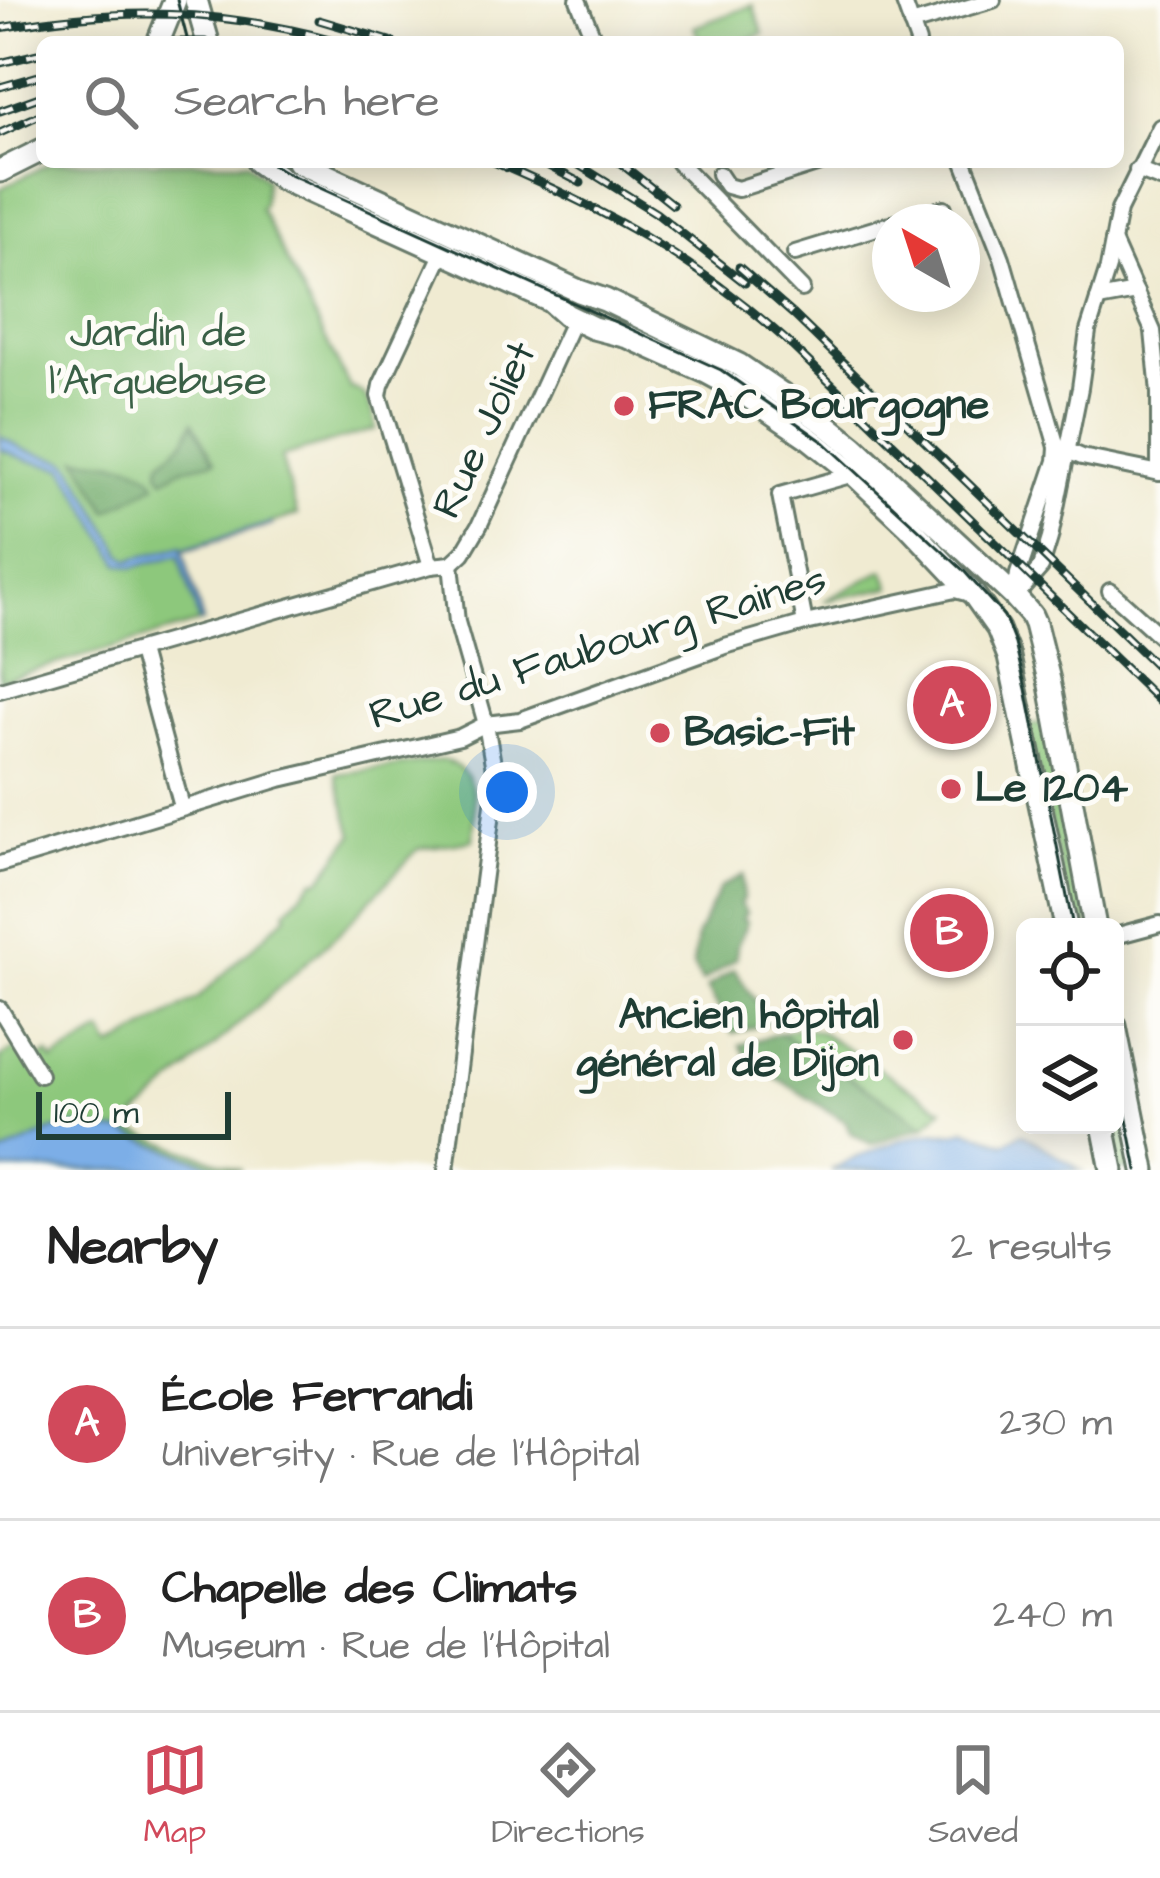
<!DOCTYPE html>
<html lang="en">
<head>
<meta charset="utf-8">
<style>
  :root { --surface:#fff; --page:#f6f6f6; --text:#222; --muted:#767676; --line:#e0e0e0; --accent:#d1495b }
  body { margin:0; font-family:"Architects Daughter",sans-serif; background:var(--page); color:var(--text) }
  .controls { position:absolute; right:36px; bottom:36px; display:grid; overflow:hidden; border-radius:18px; box-shadow:0 6px 30px #0003 }
  .controls button { width:108px; height:108px; display:grid; place-items:center; padding:0; border:0; border-bottom:3px solid var(--line); background:var(--surface); color:var(--text); font:60px sans-serif }
  .compass { position:absolute; left:872px; top:204px; width:108px; height:108px; border-radius:50%; background:var(--surface); box-shadow:0 6px 30px #0003; rotate:321deg }
  .scale { position:absolute; left:36px; bottom:30px; width:195px; box-sizing:border-box; padding-left:12px; border:6px solid #1f3d34; border-top:0; font-size:33px; line-height:42px; white-space:nowrap; color:#1f3d34; -webkit-text-stroke:9px #fdfcf7; paint-order:stroke }
  .you { position:absolute; left:507px; top:792px; width:42px; height:42px; margin:-30px; border:9px solid #fff; border-radius:50%; background:#1a73e8; box-shadow:0 0 0 18px #1a73e833 }
  .badge { display:grid; place-items:center; width:78px; height:78px; border-radius:50%; background:var(--accent); color:#fff; font-size:39px; font-weight:700 }
  .pin { position:absolute; translate:-50% -50%; border:6px solid #fff; box-shadow:0 3px 12px #0006 }
  .list { margin:0; padding:0; list-style:none }
  h2 { display:flex; justify-content:space-between; align-items:center; height:156px; margin:0; padding:0 48px; font-size:51px }
  h2 small { font-size:39px; font-weight:400; color:var(--muted) }
  .list li { display:grid; grid-template-columns:78px 1fr auto; gap:36px; align-items:center; box-sizing:border-box; height:192px; padding:0 48px; border-top:3px solid var(--line) }
  .list b { display:block; font-size:45px; white-space:nowrap }
  .list p { margin:0; font-size:39px; white-space:nowrap; color:var(--muted) }
  .list em { font-size:39px; font-style:normal; color:var(--muted) }
  .icon { flex:none; width:66px; height:66px; fill:none; stroke:currentColor; stroke-width:2; stroke-linecap:round; stroke-linejoin:round }
  .map { position:relative; flex:none; width:1160px; height:1170px; overflow:hidden }
  .search { position:absolute; background:var(--surface); box-shadow:0 6px 30px #0003; left:36px; right:36px; top:36px; height:132px; display:flex; align-items:center; gap:30px; box-sizing:border-box; padding:0 42px; border-radius:18px; color:var(--muted); font-size:45px }
  .sheet { height:540px; background:var(--surface) }
  nav { display:flex; justify-content:space-around; align-items:center; box-sizing:border-box; height:168px; border-top:3px solid var(--line); background:var(--surface); font-size:33px; color:var(--muted) }
  nav a { display:grid; justify-items:center; gap:6px }
  nav .on { color:var(--accent) }
  .map>svg:first-child { display:block }
  .green { fill:#8dc87c; stroke:#568258; stroke-width:3 }
  .forest { fill:#72ac6c; stroke:#487450; stroke-width:3 }
  .water { fill:#7baee7; stroke:#4d768e; stroke-width:3 }
  .lines { fill:none; stroke-linecap:round; stroke-linejoin:round }
  .minor-casing { stroke:#687a6b; stroke-width:20 }
  .secondary-casing { stroke:#687a6b; stroke-width:27 }
  .minor { stroke:#fff; stroke-width:14 }
  .secondary { stroke:#fff; stroke-width:21 }
  .tram { stroke:#1f3d34; stroke-width:3 }
  .rail-casing { stroke:#1f3d34; stroke-width:9 }
  .rail { stroke:#fdfcf7; stroke-width:4.5; stroke-dasharray:14; stroke-linecap:butt }
  .poi-dot { fill:#d1495b; stroke:#fdfcf7; stroke-width:4.5 }
  .labels { text-anchor:middle; dominant-baseline:central; stroke-width:10; stroke-linejoin:round; paint-order:stroke }
  .park-label { font-size:42px; fill:#3a6046; stroke:#fdfcf7 }
  .poi-label { font-size:42px; font-weight:bold; fill:#1f3d34; stroke:#fdfcf7; text-anchor:start }
  .street-label { font-size:42px; fill:#1f3d34; stroke:#fdfcf7 }
</style>
</head>
<body>
<div class="map">
<svg width="1160" height="1170" viewBox="0 0 1160 1170">
  <rect width="100%" height="100%" fill="#fdfcf7"/>
  <filter id="ink" filterUnits="userSpaceOnUse"><feTurbulence type="fractalNoise" baseFrequency=".00833" numOctaves="2"/><feDisplacementMap in="SourceGraphic" scale="24" xChannelSelector="R" yChannelSelector="G"/><feConvolveMatrix kernelMatrix="1 2 1 2 8 2 1 2 1" color-interpolation-filters="sRGB"/></filter>
  <filter id="wash" filterUnits="userSpaceOnUse"><feTurbulence type="fractalNoise" baseFrequency=".004" numOctaves="4" result="noise"/><feDisplacementMap in="SourceGraphic" scale="48" xChannelSelector="R" yChannelSelector="G"/><feGaussianBlur stdDeviation="2.7" result="paint"/><feColorMatrix in="noise" values="0 0 0 0 0 0 0 0 0 0 0 0 0 0 0 0 0 1.4 0 .05"/><feComposite in="paint" operator="in"/></filter>
  <g filter="url(#wash)">
    <rect width="100%" height="100%" fill="#f0ebd2"/>
    <g class="green">
      <path d="M753 5 763 34 741 42H700L694 27Z"/>
      <path d="M52 162H247L266 179 263 205 260 208 350 388C370 391 371 411 376 429L281 457 297 515 183 551 203 622 0 680V189Z"/>
      <path d="M884 570 891 587 824 601Z"/>
      <path d="M1048 721 1089 924 1074 927 1028 726Z"/>
      <path d="M443 760C481 772 475 807 473 840L418 849 342 930 124 1128 241 1170H225L121 1132 0 1170V1058L25 1042 36 1060 48 1054 53 1061 102 1032 112 1048 198 998 287 915 285 911 314 880 321 879 353 835 336 774Z"/>
      <path d="M800 1027 822 1033 943 1109 925 1126 780 1033Z"/>
      <path d="M1115 1052 1138 1168 1118 1170 1109 1125H1115Z"/>
    </g>
    <g class="forest">
      <path d="M193 422 215 461 183 468 164 479 159 472 161 462 185 440Z"/>
      <path d="M78 458C103 462 143 458 156 484L108 511Z"/>
      <path d="M743 875V899L740 904 746 913 742 919 747 922 737 946 736 959 702 982 693 966 697 935 720 888Z"/>
      <path d="M734 969 770 1022 733 1034 707 988Z"/>
      <path d="M780 1033 925 1126 871 1144 850 1132 846 1122 749 1060 740 1045Z"/>
    </g>
    <g class="water">
      <path d="M0 436 25 450 66 461 71 465 123 555 129 560 182 546 183 549 271 523 272 525 183 551 203 622H199L179 555 134 567 120 564 64 468 27 460 0 449Z"/>
      <path d="M75 1126 121 1132 225 1170H0V1155L53 1130Z"/>
      <path d="M965 1129 1005 1143 1022 1133 1081 1170H831C855 1157 902 1137 930 1133 942 1131 954 1137 965 1129Z"/>
    </g>
  </g>
  <g filter="url(#ink)">
    <g class="lines">
      <defs>
        <g id="minor">
          <path d="M578 0 595 42"/>
          <path d="M903 0 918 42"/>
          <path d="M911 24 993 0"/>
          <path d="M678 162 802 289"/>
          <path d="M964 162 1002 258 1057 447 1056 461 1018 574 1015 597"/>
          <path d="M1137 170 1160 179"/>
          <path d="M719 174 727 186 738 189 823 162"/>
          <path d="M898 222 944 208"/>
          <path d="M1113 241 1153 331 1159 393V473"/>
          <path d="M795 253 890 224"/>
          <path d="M1098 299 1136 292"/>
          <path d="M1061 448 1082 457 1160 473"/>
          <path d="M451 564 463 553 479 526 574 319"/>
          <path d="M431 566 379 396 381 385 443 252"/>
          <path d="M1110 591 1160 636"/>
          <path d="M1015 597 1041 567 1050 538 1080 388 1088 331 1108 268 1119 210 1160 127"/>
          <path d="M805 623 780 495 854 474"/>
          <path d="M140 651 182 807"/>
          <path d="M0 690 431 566 451 564"/>
          <path d="M0 864 280 779 460 737 486 724 520 720 725 646 805 623 955 590 970 594"/>
          <path d="M1115 936 1160 924"/>
          <path d="M0 1009 40 1075"/>
          <path d="M446 1170 496 781 486 724 457 622 451 564"/>
        </g>
        <g id="secondary">
          <path d="M196 0 208 42"/>
          <path d="M158 42 175 0"/>
          <path d="M258 162 282 179 550 301 566 315 593 328 628 337 708 373 734 387 809 438 854 474 908 525 974 595 998 629 1009 657 1066 927"/>
          <path d="M298 162 579 291 605 300 739 365 823 422 854 447 1015 597 1031 615 1035 624 1049 680 1095 927"/>
          <path d="M0 171 42 150"/>
          <path d="M1115 1026 1144 1170"/>
          <path d="M1103 1125 1112 1170"/>
        </g>
      </defs>
      <use href="#minor" class="minor-casing"/>
      <use href="#secondary" class="secondary-casing"/>
      <use href="#minor" class="minor"/>
      <use href="#secondary" class="secondary"/>
      <g class="tram">
        <path d="M177 0 188 42"/>
        <path d="M268 162 287 173 721 370 825 443 964 571 1004 616 1015 644 1026 689 1073 927"/>
        <path d="M1115 1059 1137 1170"/>
      </g>
      <defs>
        <g id="rail">
          <path d="M319 20 393 42"/>
          <path d="M0 28C122 6 221 9 341 42"/>
          <path d="M128 42H205"/>
          <path d="M0 63 42 53"/>
          <path d="M0 87 42 75"/>
          <path d="M0 111 42 96"/>
          <path d="M0 133 42 114"/>
          <path d="M494 162C607 211 693 257 786 340L1160 702"/>
          <path d="M541 162 581 183"/>
          <path d="M574 162 656 213 745 283"/>
          <path d="M619 162 673 205"/>
          <path d="M739 267 794 315 1160 669"/>
        </g>
      </defs>
      <use href="#rail" class="rail-casing"/>
      <use href="#rail" class="rail"/>
    </g>
  </g>
  <g class="poi-dot">
    <circle cx="624" cy="406" r="12"/>
    <circle cx="660" cy="733" r="12"/>
    <circle cx="951" cy="789" r="12"/>
    <circle cx="903" cy="1040" r="12"/>
  </g>
  <g class="labels">
    <g class="park-label">
      <text x="158" y="334">Jardin de<tspan x="158" dy="48">l'Arquebuse</tspan></text>
    </g>
    <g class="poi-label">
      <text x="648" y="406">FRAC Bourgogne</text>
      <text x="684" y="733">Basic-Fit</text>
      <text x="975" y="789">Le 1204</text>
      <text x="879" y="1016" text-anchor="end">Ancien hôpital<tspan x="879" dy="48">général de Dijon</tspan></text>
    </g>
    <g class="street-label">
      <text transform="translate(485 430) rotate(-65)">Rue Joliet</text>
      <text transform="translate(598 648) rotate(-17)">Rue du Faubourg Raines</text>
    </g>
  </g>
</svg>
<div class="controls">
<button><svg class="icon" aria-label="locate" viewBox="0 0 24 24"><circle cx="12" cy="12" r="6"/><path d="M12 2v4M12 18v4M2 12h4M18 12h4"/></svg></button>
<button><svg class="icon" aria-label="layers" viewBox="0 0 24 24"><path d="M12 4l9 5-9 5-9-5zM3 14l9 5 9-5"/></svg></button>
</div>
<svg class="compass" viewBox="-18 -18 36 36"><path d="M0-13l5 13h-10z" fill="#e53935"/><path d="M0 13l5-13h-10z" fill="#767676"/></svg>
<div class="scale">100 m</div>
<div class="you"></div>
<div class="pin badge" style="left:952px;top:705px">A</div>
<div class="pin badge" style="left:949px;top:933px">B</div>
<div class="search"><svg class="icon" aria-label="search" viewBox="0 0 24 24"><circle cx="10" cy="10" r="6"/><path d="M15 15l6 6"/></svg>Search here</div>
</div>
<section class="sheet">
<h2>Nearby<small>2 results</small></h2>
<ul class="list">
<li><span class="badge">A</span><div><b>École Ferrandi</b><p>University · Rue de l'Hôpital</p></div><em>230 m</em></li>
<li><span class="badge">B</span><div><b>Chapelle des Climats</b><p>Museum · Rue de l'Hôpital</p></div><em>240 m</em></li>
</ul>
</section>
<nav>
<a class="on"><svg class="icon" aria-label="map" viewBox="0 0 24 24"><path d="M3 6l6-2 6 2 6-2v14l-6 2-6-2-6 2zM9 4v14M15 6v14"/></svg>Map</a>
<a><svg class="icon" aria-label="directions" viewBox="0 0 24 24"><path d="M12 3l9 9-9 9-9-9zM9 14v-3h6M13 9l2 2-2 2"/></svg>Directions</a>
<a><svg class="icon" aria-label="saved" viewBox="0 0 24 24"><path d="M7 4h10v16l-5-4-5 4z"/></svg>Saved</a>
</nav>
</body>
</html>
